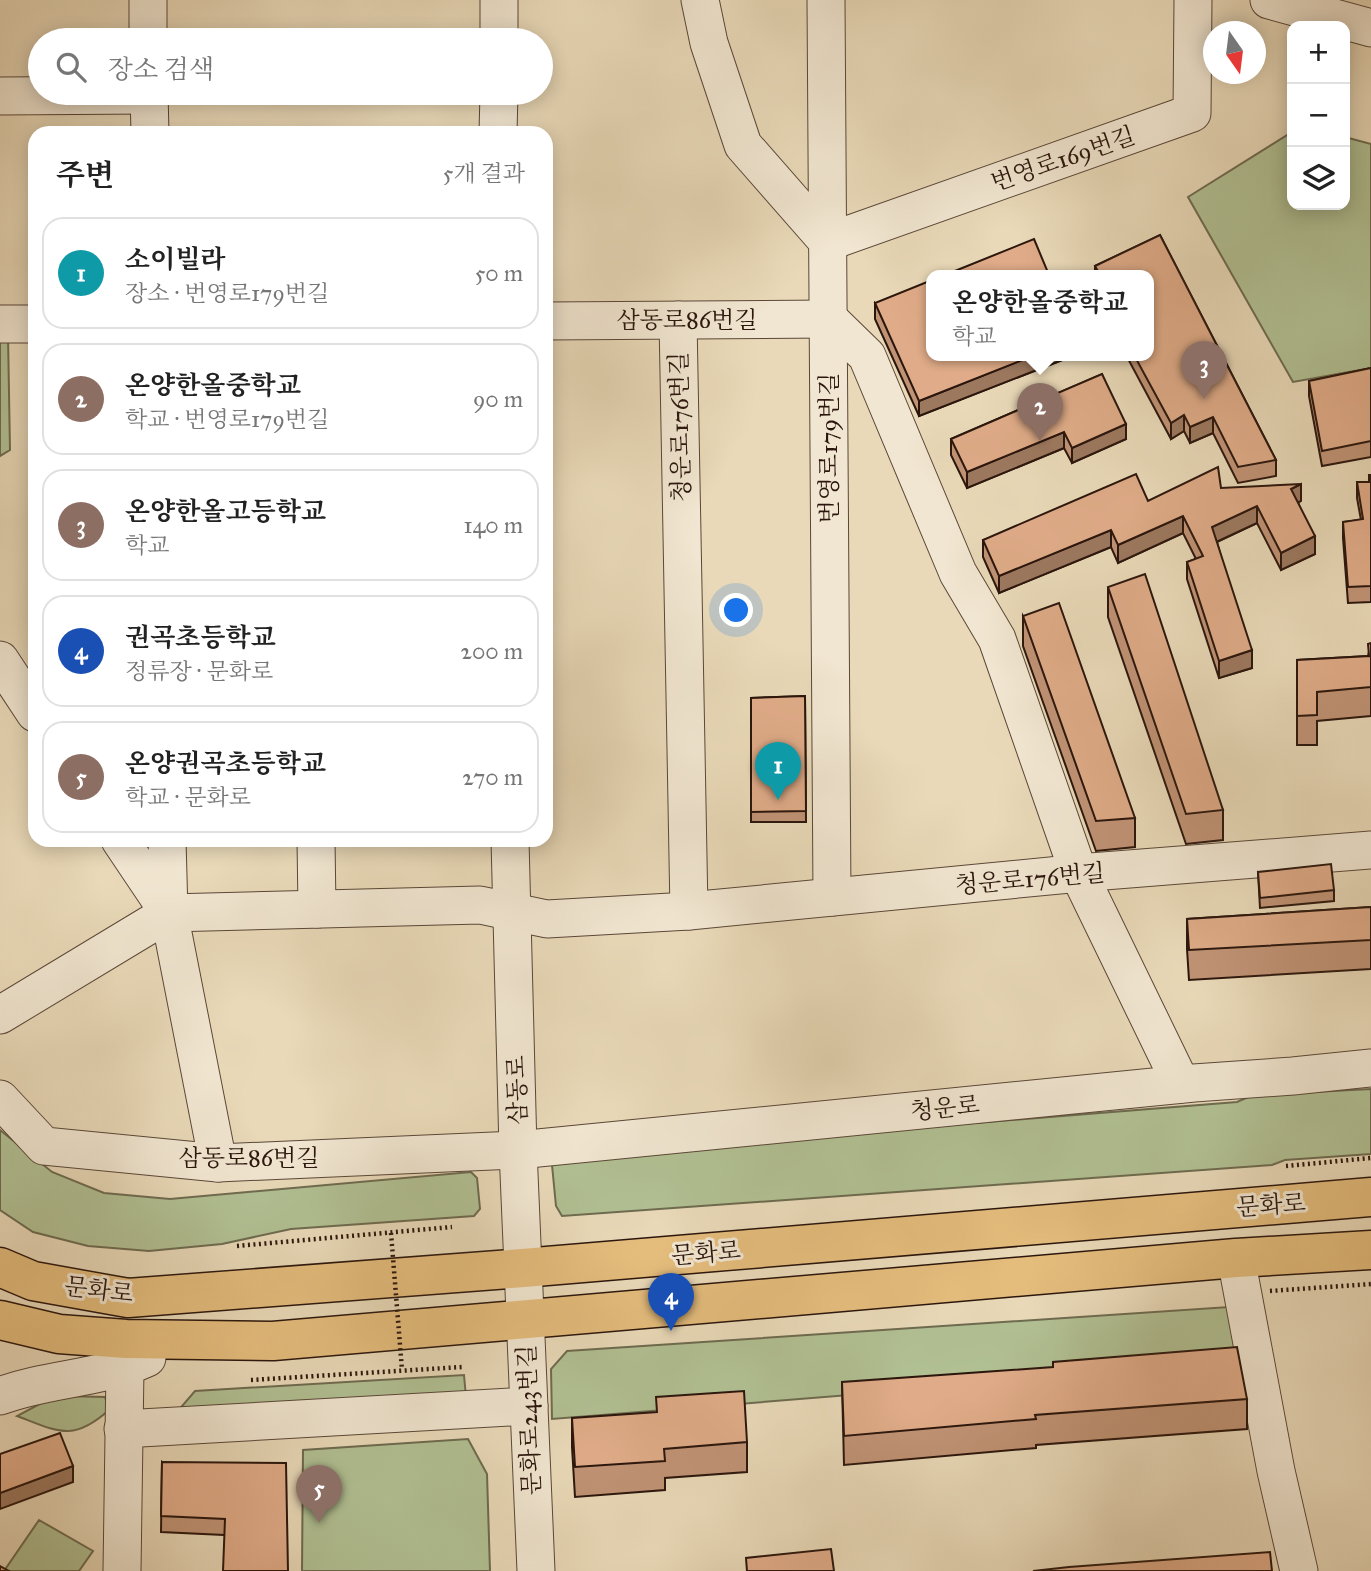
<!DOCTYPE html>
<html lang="ko">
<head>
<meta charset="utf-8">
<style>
  :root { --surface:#fff; --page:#f2f2f2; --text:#222; --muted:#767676; --line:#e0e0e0; --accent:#d93025 }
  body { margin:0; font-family:"IM FELL Great Primer","Noto Serif KR",serif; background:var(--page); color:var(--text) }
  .controls { position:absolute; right:21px; top:21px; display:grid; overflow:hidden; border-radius:14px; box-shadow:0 4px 18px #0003 }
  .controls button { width:63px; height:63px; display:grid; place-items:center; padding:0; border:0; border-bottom:2px solid var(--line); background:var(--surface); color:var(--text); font:35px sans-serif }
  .compass { position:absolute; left:1203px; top:21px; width:63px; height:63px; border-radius:50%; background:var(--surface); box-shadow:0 4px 18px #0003; rotate:166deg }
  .you { position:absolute; left:737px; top:611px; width:24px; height:24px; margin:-18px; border:5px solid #fff; border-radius:50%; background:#1a73e8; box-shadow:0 0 0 10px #1a73e833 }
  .badge { display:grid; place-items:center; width:46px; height:46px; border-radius:50%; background:var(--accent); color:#fff; font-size:23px; font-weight:700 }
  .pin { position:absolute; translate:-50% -58px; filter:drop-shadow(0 2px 4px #0008) }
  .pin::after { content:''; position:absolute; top:37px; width:24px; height:21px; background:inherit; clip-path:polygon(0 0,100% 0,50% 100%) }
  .popup { position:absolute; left:926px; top:270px; width:228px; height:91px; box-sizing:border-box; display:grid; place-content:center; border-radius:14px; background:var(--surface); filter:drop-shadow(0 2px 5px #0005); font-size:23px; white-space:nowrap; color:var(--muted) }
  .popup b { font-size:26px; color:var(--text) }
  .popup::after { content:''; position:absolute; left:50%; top:100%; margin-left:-14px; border:14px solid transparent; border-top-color:var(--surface) }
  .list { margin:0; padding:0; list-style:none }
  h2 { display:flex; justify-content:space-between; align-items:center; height:91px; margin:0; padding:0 28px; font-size:30px }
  h2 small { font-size:23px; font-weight:400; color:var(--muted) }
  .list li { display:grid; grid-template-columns:46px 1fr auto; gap:21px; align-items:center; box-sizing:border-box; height:112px; margin:0 14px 14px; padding:0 14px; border:2px solid var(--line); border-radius:21px }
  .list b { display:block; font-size:26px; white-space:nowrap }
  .list p { margin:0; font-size:23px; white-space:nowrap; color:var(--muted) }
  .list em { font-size:23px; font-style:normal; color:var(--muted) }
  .icon { flex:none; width:38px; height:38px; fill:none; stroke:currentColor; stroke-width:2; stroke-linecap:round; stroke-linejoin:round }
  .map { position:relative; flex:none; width:1371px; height:1571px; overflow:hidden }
  .search { position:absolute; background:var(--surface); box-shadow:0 4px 18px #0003; left:28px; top:28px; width:525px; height:77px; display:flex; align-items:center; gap:18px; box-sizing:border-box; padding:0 24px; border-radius:38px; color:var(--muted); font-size:26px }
  .panel { position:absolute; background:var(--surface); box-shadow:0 4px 18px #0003; left:28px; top:126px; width:525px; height:721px; border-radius:21px }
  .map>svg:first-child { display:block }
  .green { fill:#b1c093; stroke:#6e6b50; stroke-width:2 }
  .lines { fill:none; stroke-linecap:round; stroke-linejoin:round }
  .minor-casing { stroke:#5a4738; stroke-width:39 }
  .major-casing { stroke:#2b160d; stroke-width:41 }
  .path { stroke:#2b160d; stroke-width:4.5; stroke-dasharray:2 3.5; stroke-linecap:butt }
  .minor { stroke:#f1e6d1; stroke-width:37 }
  .major { stroke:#e4bc7c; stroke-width:38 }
  .path-bridge { stroke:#2b160d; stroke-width:4.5; stroke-dasharray:2 3.5; stroke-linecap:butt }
  .wall { fill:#c09375; stroke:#2b160d; stroke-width:2 }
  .shaded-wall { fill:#9c785f; stroke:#2b160d; stroke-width:2 }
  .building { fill:#dfab88; stroke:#2b160d; stroke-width:2 }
  .labels { text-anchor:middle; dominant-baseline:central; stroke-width:6; stroke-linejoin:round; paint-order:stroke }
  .street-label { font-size:24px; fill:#2b160d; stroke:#f1e6d1 }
</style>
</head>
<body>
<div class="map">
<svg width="1371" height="1571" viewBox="0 0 1371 1571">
  <rect width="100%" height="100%" fill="#e9d9b8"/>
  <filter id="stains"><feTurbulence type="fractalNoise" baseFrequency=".00286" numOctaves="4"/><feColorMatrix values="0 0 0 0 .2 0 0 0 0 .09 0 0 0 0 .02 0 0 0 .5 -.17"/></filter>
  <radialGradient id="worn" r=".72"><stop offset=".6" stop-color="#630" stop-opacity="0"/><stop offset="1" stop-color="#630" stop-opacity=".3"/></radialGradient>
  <g class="green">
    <path d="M1292 132V205H1345V137L1371 144V368L1293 382 1188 197Z"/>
    <path d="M0 335H8L10 450 0 456Z"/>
    <path d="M1371 1089V1154L1285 1160 1272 1165 562 1216 556 1206 552 1165 560 1156 1237 1102 1253 1095Z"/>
    <path d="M0 1130 52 1172 104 1193 170 1199 471 1172 477 1178 480 1209 474 1216 291 1229 222 1244 149 1251 88 1246 33 1232 0 1210Z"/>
    <path d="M1229 1307 1246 1363 552 1419 551 1369 567 1351Z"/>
    <path d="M464 1375 466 1397 176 1413 195 1391Z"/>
    <path d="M63 1396 105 1397 109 1410C73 1442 59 1432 17 1416L47 1400Z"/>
    <path d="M468 1439 487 1474 490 1571H302L303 1450Z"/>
    <path d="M39 1520 93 1551 79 1571H4Z"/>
  </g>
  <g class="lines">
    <defs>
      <g id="minor">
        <path d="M148 0V40"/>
        <path d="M700 0 709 43 743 145 828 242 1192 113 1193 0"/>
        <path d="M826 0 832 897"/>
        <path d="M1269 0 1371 28"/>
        <path d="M499 40V0"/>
        <path d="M149 93 150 133"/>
        <path d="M0 96 149 95"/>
        <path d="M498 133 499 93"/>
        <path d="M829 319 867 356 958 573 997 639 1079 874 1181 1084"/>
        <path d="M678 320 689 911"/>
        <path d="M546 321 829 319"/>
        <path d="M0 324H35"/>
        <path d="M0 660 35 713"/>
        <path d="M120 840 169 913"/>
        <path d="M167 840 169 913 218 1163"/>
        <path d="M316 840 317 909"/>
        <path d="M510 840 518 1150 536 1571"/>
        <path d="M0 1015 169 913 480 905 547 919 689 911 1091 872 1371 850"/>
        <path d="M0 1099 44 1146 218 1163 518 1150 1194 1083 1293 1076 1371 1068"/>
        <path d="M1236 1258 1276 1471 1299 1571"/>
        <path d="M0 1396C48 1378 101 1379 147 1358"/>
        <path d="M123 1429 529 1406"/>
        <path d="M122 1571 125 1368"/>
      </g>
      <g id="major">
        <path d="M0 1267 33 1281 128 1298 523 1268 1371 1197"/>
        <path d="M0 1320 59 1334 126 1339 273 1341 1236 1258 1371 1250"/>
      </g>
    </defs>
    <use href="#minor" class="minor-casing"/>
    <use href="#major" class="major-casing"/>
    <g class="path">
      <path d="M1286 1166 1371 1158"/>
      <path d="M237 1246 452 1227"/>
      <path d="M1270 1291 1371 1284"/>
      <path d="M251 1380 462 1367"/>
    </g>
    <use href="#minor" class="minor"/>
    <use href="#major" class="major"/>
    <path class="path-bridge" d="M391 1233 402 1370"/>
  </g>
  <g class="wall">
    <path d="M1160 235 1276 460V476L1238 483 1213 433 1190 443 1184 431 1171 439 1126 355H1149V275H1095V266Z"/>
    <path d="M875 303 932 355H1075L919 416 875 319Z"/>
    <path d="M1371 368V457L1322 466 1309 396V381Z"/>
    <path d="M1102 374 1126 439 1072 463 1064 448 967 488 951 455V439Z"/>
    <path d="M1369 475H1371V602L1348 603 1343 538V522L1361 520 1357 498V482H1369Z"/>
    <path d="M1221 488 1301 501 1298 502 1315 554 1281 570 1257 523 1217 542 1252 668 1219 678 1187 579V562L1196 559 1183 533 1118 563 1111 547 999 593 983 557V540L1148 501Z"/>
    <path d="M1108 587 1223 810V840L1186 844 1108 617Z"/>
    <path d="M1023 616 1135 818V847L1096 851 1023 646Z"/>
    <path d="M1371 643V716L1317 721V745H1297V660L1368 656Z"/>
    <path d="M805 696 806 822H751V698Z"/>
    <path d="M1258 872 1334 890V901L1260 908Z"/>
    <path d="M1371 907V969L1189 980 1187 949V919Z"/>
    <path d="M842 1382 1247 1399V1429L1036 1445V1448L844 1465Z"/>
    <path d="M572 1418 747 1442V1472L665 1478V1490L575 1497 572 1447Z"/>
    <path d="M162 1462 288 1571 224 1535 161 1532Z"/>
  </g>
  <g class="shaded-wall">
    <path d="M1035 355H1075L919 416V401Z"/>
    <path d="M1184 415V431L1171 439V423Z"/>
    <path d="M1213 417V433L1190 443V427Z"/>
    <path d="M1126 424V439L1072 463V448Z"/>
    <path d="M1064 432V448L967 488V472Z"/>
    <path d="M1301 484V501L1291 506V489Z"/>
    <path d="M1257 506V523L1212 544V527Z"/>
    <path d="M1183 516V533L1118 563V545Z"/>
    <path d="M1111 530V547L999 593V576Z"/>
    <path d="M1315 536V554L1281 570V553Z"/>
    <path d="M1252 650V668L1219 678V661Z"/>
    <path d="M73 1466V1482L0 1509V1493Z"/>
  </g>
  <g class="building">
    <path d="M1160 235 1276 460 1238 467 1213 417 1190 427 1184 415 1171 423 1134 355H1149V275H1100L1095 266Z"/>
    <path d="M1034 239 1049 275H945Z"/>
    <path d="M932 280V355H1035L919 401 875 303Z"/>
    <path d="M1371 368V441L1322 451 1309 381Z"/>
    <path d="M1102 374 1126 424 1072 448 1064 432 967 472 951 439Z"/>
    <path d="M1218 467 1221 488 1301 484 1291 489 1315 536 1281 553 1257 506 1212 527 1252 650 1219 661 1187 562 1203 556 1183 516 1118 545 1111 530 999 576 983 540 1136 474 1148 501Z"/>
    <path d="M1369 475H1371V586L1348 587 1343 522 1363 519 1357 482H1370Z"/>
    <path d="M1145 574 1223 810 1186 814 1108 587Z"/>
    <path d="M1059 603 1135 818 1096 821 1023 616Z"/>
    <path d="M1371 643V687L1317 692V715L1297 716V660L1369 656 1368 644Z"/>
    <path d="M805 696 806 811 751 812V698Z"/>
    <path d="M1331 864 1334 890 1260 898 1258 872Z"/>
    <path d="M1371 907V940L1189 950 1187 919Z"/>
    <path d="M1237 1347 1247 1399 1035 1415 1036 1419 844 1436 842 1382 1053 1367V1362Z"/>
    <path d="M744 1391 747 1442 664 1449 665 1461 575 1467 572 1418 657 1412 656 1397Z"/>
    <path d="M60 1433 73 1466 0 1493V1454Z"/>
    <path d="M162 1462 286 1463 288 1571H223L225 1519 161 1516Z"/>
    <path d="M831 1549 834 1571H747L746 1558Z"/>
    <path d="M1270 1552 1272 1571H1033L1069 1567Z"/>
    <path d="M0 1566 9 1571H0Z"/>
  </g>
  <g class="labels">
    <g class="street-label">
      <text transform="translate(1063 159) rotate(-19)">번영로169번길</text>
      <text x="687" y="320">삼동로86번길</text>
      <text transform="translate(680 427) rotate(-91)">청운로176번길</text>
      <text transform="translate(829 448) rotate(-90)">번영로179번길</text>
      <text transform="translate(1030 879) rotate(-5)">청운로176번길</text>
      <text transform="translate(517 1090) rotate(-92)">삼동로</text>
      <text transform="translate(945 1108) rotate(-6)">청운로</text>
      <text x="249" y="1158">삼동로86번길</text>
      <text transform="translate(1271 1205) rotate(-4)">문화로</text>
      <text transform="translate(706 1253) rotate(-5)">문화로</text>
      <text transform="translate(99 1290) rotate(7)">문화로</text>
      <text transform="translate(529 1420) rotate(-92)">문화로243번길</text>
    </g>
  </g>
  <rect width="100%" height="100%" filter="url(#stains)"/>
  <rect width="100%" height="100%" fill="url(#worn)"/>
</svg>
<div class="controls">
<button>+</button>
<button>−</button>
<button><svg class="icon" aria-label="layers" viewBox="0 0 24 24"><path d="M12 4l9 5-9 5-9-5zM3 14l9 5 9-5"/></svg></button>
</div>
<svg class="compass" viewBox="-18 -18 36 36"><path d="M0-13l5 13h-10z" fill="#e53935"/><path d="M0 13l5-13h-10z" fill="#767676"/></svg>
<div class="you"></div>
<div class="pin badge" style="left:778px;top:800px;background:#0f9aa8">1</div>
<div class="pin badge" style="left:1040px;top:441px;background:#8d6e63">2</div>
<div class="popup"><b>온양한올중학교</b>학교</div>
<div class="pin badge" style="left:1204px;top:399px;background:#8d6e63">3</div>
<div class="pin badge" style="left:671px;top:1331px;background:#1a4fb4">4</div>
<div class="pin badge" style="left:319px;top:1523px;background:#8d6e63">5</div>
<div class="search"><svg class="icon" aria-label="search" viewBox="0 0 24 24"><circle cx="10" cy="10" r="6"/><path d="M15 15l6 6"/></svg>장소 검색</div>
<section class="panel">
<h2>주변<small>5개 결과</small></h2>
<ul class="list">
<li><span class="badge" style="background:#0f9aa8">1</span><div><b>소이빌라</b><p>장소 · 번영로179번길</p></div><em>50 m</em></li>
<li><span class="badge" style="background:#8d6e63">2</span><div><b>온양한올중학교</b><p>학교 · 번영로179번길</p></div><em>90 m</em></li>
<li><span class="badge" style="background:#8d6e63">3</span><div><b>온양한올고등학교</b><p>학교</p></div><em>140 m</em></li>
<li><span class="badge" style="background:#1a4fb4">4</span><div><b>권곡초등학교</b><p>정류장 · 문화로</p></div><em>200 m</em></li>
<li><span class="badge" style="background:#8d6e63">5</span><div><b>온양권곡초등학교</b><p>학교 · 문화로</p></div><em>270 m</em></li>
</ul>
</section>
</div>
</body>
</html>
